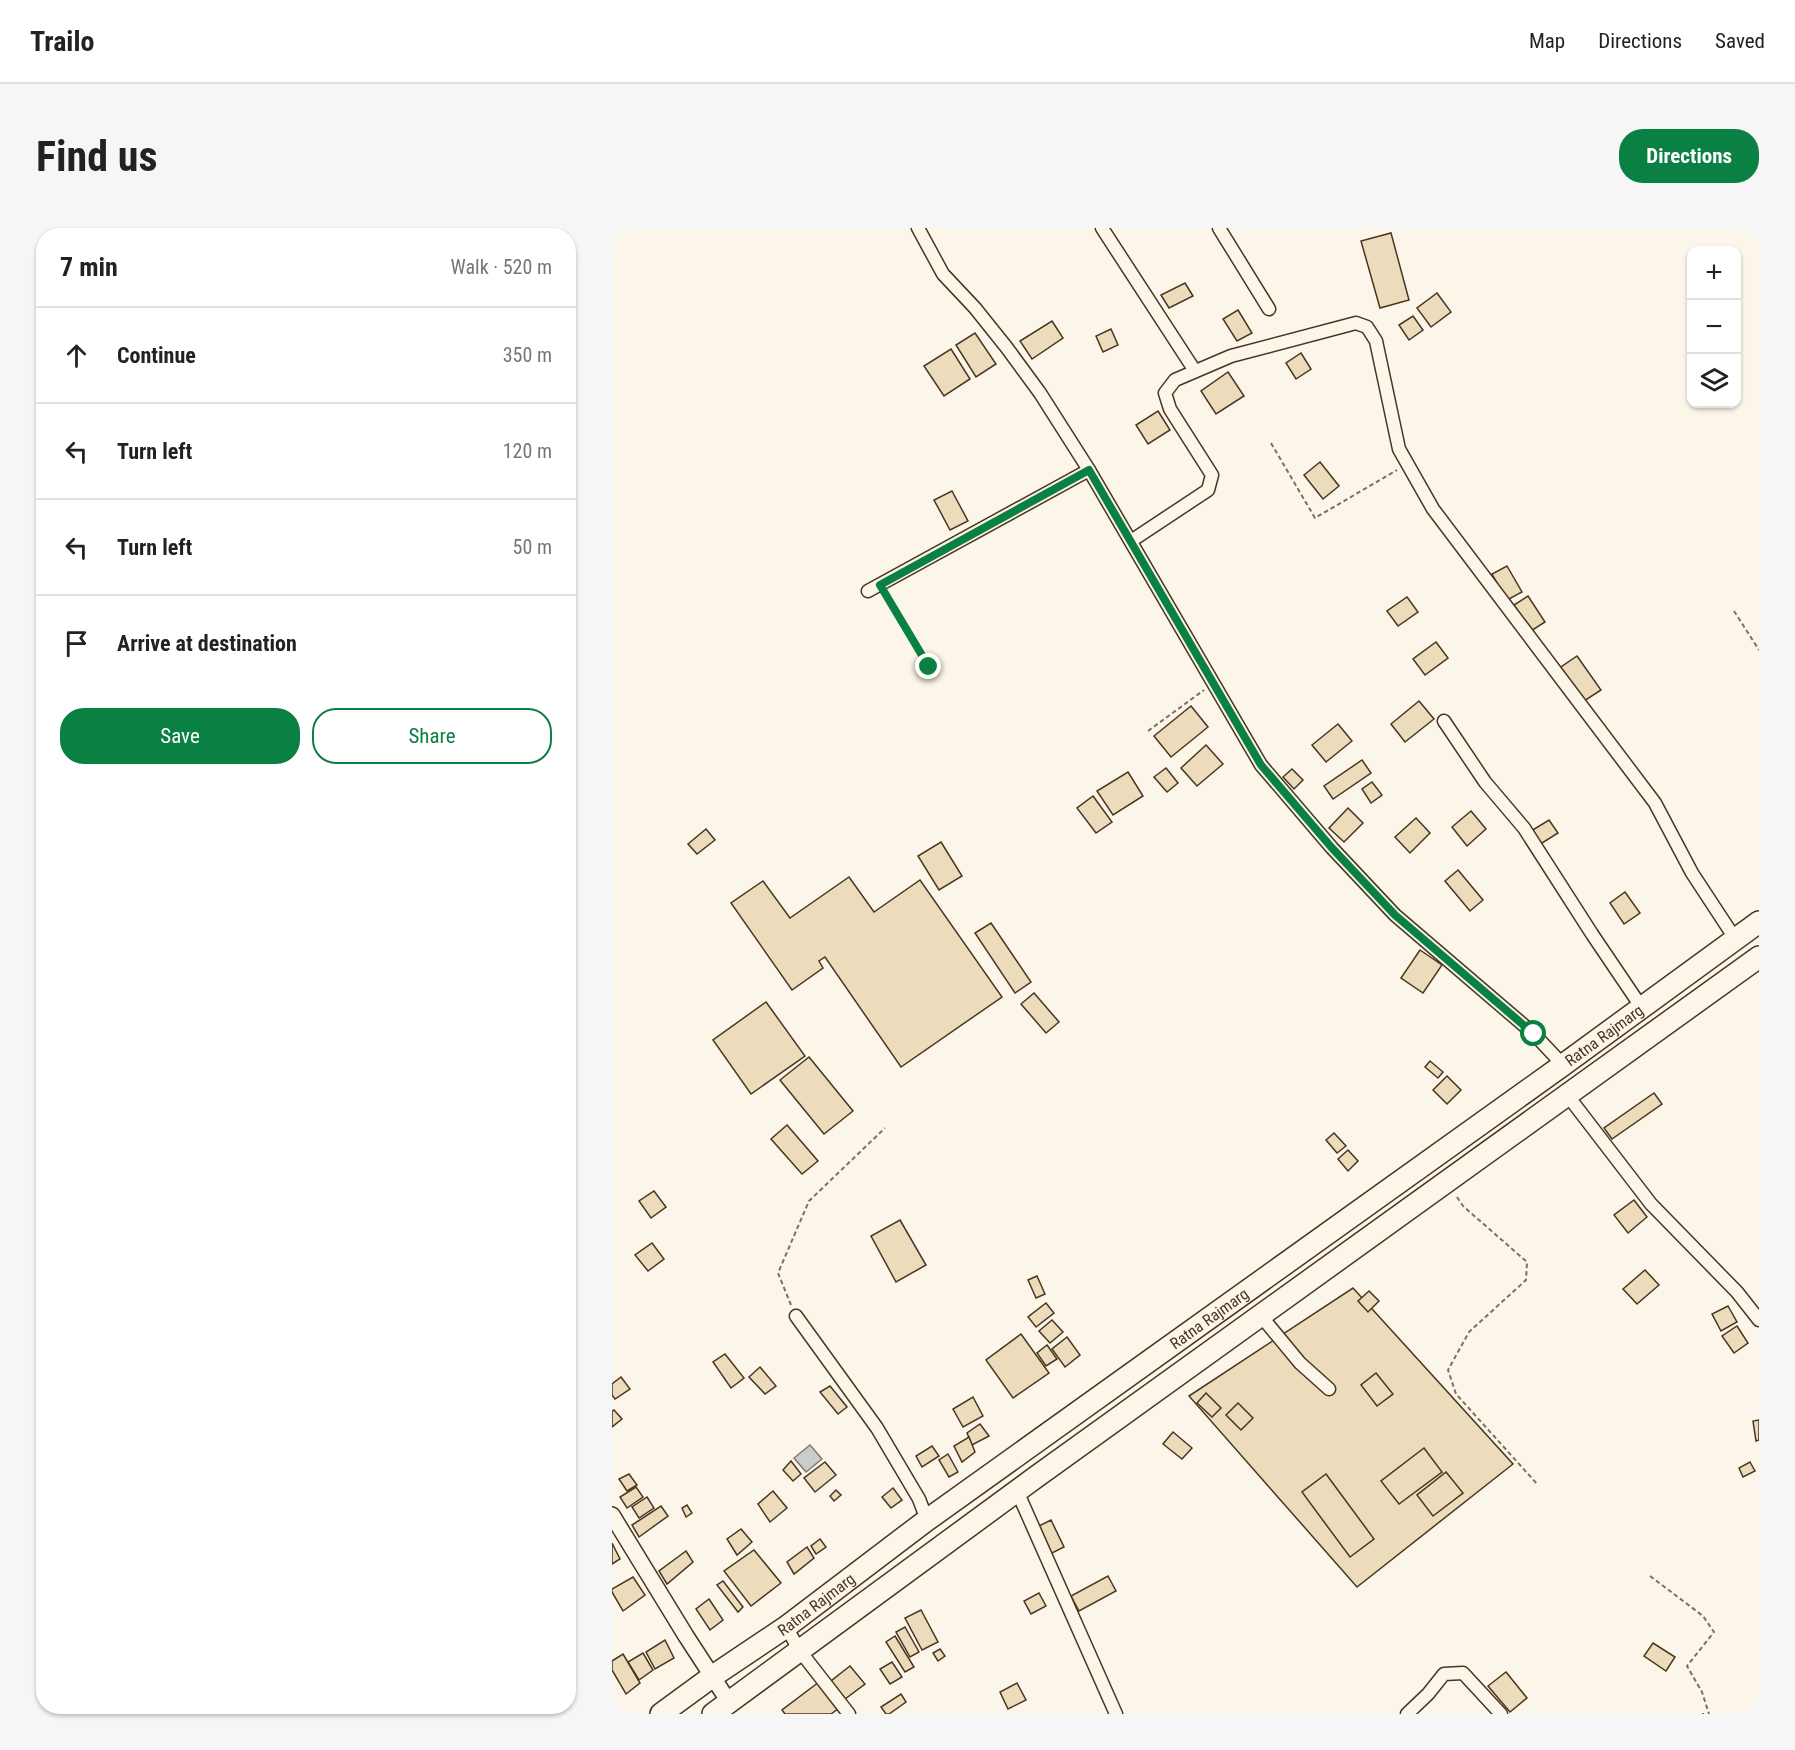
<!DOCTYPE html>
<html lang="en">
<head>
<meta charset="utf-8">
<style>
  :root { --surface:#fff; --page:#f6f6f6; --text:#222; --muted:#767676; --line:#e0e0e0; --accent:#0b8043 }
  body { margin:0; font-family:"Roboto Condensed",sans-serif; background:var(--page); color:var(--text) }
  .controls { position:absolute; right:18px; top:18px; display:grid; overflow:hidden; border-radius:12px; box-shadow:0 2px 4px #0004 }
  .controls button { width:54px; height:54px; display:grid; place-items:center; padding:0; border:0; border-bottom:2px solid var(--line); background:var(--surface); color:var(--text); font:30px sans-serif }
  .stop { position:absolute; width:18px; height:18px; margin:-14px; border:4px solid #0b8043; border-radius:50%; background:#fff }
  .stop.end { background:#0b8043; border-color:#fff; box-shadow:0 2px 6px #0008 }
  .list { margin:0; padding:0; list-style:none }
  h2 { display:flex; justify-content:space-between; align-items:center; height:78px; margin:0; padding:0 24px; font-size:26px }
  h2 small { font-size:20px; font-weight:400; color:var(--muted) }
  .list li { display:grid; grid-template-columns:39px 1fr auto; gap:18px; align-items:center; box-sizing:border-box; height:96px; padding:0 24px; border-top:2px solid var(--line) }
  .list b { display:block; font-size:22px; white-space:nowrap }
  .list em { font-size:20px; font-style:normal; color:var(--muted) }
  .actions { display:flex; gap:12px; padding:18px 24px }
  .actions a { flex:1; padding:14px 0; border:2px solid var(--accent); border-radius:24px; text-align:center; font-size:21px; color:var(--accent) }
  .actions .main { background:var(--accent); color:#fff }
  .icon { flex:none; width:33px; height:33px; fill:none; stroke:currentColor; stroke-width:2; stroke-linecap:round; stroke-linejoin:round }
  .map { position:relative; flex:none; width:1147px; height:1486px; overflow:hidden; border-radius:24px }
  header { display:flex; align-items:center; gap:36px; box-sizing:border-box; height:84px; padding:0 30px; background:var(--surface); border-bottom:2px solid var(--line) }
  header strong { font-size:28px }
  nav { display:flex; gap:33px; margin-inline-start:auto; font-size:21px }
  .intro { display:flex; align-items:center; justify-content:space-between; box-sizing:border-box; height:144px; padding:0 36px }
  h1 { margin:0; font-size:42px }
  .button { padding:15px 27px; border-radius:24px; background:var(--accent); color:#fff; font-size:21px; font-weight:700 }
  main { display:flex; gap:36px; padding:0 36px }
  aside { flex:1; background:var(--surface); border-radius:24px; box-shadow:0 2px 4px #0004 }
  .map>svg:first-child { display:block }
  .water { fill:#c9cecd; stroke:#887966; stroke-width:1.5 }
  .building { fill:#ecdcbc; stroke:#4a3520; stroke-width:1.5 }
  .lines { fill:none; stroke-linecap:round; stroke-linejoin:round }
  .minor-casing { stroke:#4a3520; stroke-width:15 }
  .tertiary-casing { stroke:#4a3520; stroke-width:18 }
  .trunk-casing { stroke:#4a3520; stroke-width:24 }
  .path { stroke:#7f6f5c; stroke-width:2; stroke-dasharray:4.5 3; stroke-linecap:butt }
  .minor { stroke:#fbf6e9; stroke-width:12 }
  .tertiary { stroke:#fbf6e9; stroke-width:15 }
  .trunk { stroke:#fbf6e9; stroke-width:21 }
  .route { stroke:#0b8043; stroke-width:8 }
  .labels { text-anchor:middle; dominant-baseline:central; stroke-width:4.5; stroke-linejoin:round; paint-order:stroke }
  .street-label { font-size:16px; fill:#4a3520; stroke:#fbf6e9 }
</style>
</head>
<body>
<header>
<strong>Trailo</strong>
<nav><a>Map</a><a>Directions</a><a>Saved</a></nav>
</header>
<div class="intro"><h1>Find us</h1><a class="button">Directions</a></div>
<main>
<aside>
<h2>7 min<small>Walk · 520 m</small></h2>
<ul class="list">
<li><svg class="icon" aria-label="ahead" viewBox="0 0 24 24"><path d="M12 20V5M6 11l6-6 6 6"/></svg><div><b>Continue</b></div><em>350 m</em></li>
<li><svg class="icon" aria-label="left" viewBox="0 0 24 24"><path d="M17 20v-9H6M10 6l-5 5 5 5"/></svg><div><b>Turn left</b></div><em>120 m</em></li>
<li><svg class="icon" aria-label="left" viewBox="0 0 24 24"><path d="M17 20v-9H6M10 6l-5 5 5 5"/></svg><div><b>Turn left</b></div><em>50 m</em></li>
<li><svg class="icon" aria-label="arrive" viewBox="0 0 24 24"><path d="M6 21V4h12l-3 4 3 4H6"/></svg><div><b>Arrive at destination</b></div></li>
</ul>
<div class="actions"><a class="main">Save</a><a>Share</a></div>
</aside>
<div class="map">
<svg width="1147" height="1486" viewBox="0 0 1147 1486">
  <rect width="100%" height="100%" fill="#fbf6e9"/>
  <path class="water" d="M198 1217 210 1231 194 1244 182 1230Z"/>
  <g class="building">
    <path d="M779 5 797 72 768 80 749 13Z"/>
    <path d="M573 55 581 68 557 80 549 67Z"/>
    <path d="M825 65 839 84 819 99 805 80Z"/>
    <path d="M626 82 640 105 625 113 611 91Z"/>
    <path d="M801 88 811 102 797 112 787 97Z"/>
    <path d="M440 93 451 110 420 131 408 113Z"/>
    <path d="M499 101 506 117 491 124 484 108Z"/>
    <path d="M363 105 384 136 364 149 344 117Z"/>
    <path d="M339 121 358 151 332 168 312 138Z"/>
    <path d="M689 125 699 141 684 151 674 135Z"/>
    <path d="M616 144 632 168 604 186 589 163Z"/>
    <path d="M546 183 558 202 536 216 524 197Z"/>
    <path d="M708 234 727 258 711 271 692 247Z"/>
    <path d="M340 263 356 293 338 302 322 272Z"/>
    <path d="M895 338 910 364 895 372 880 346Z"/>
    <path d="M916 368 933 394 919 403 902 377Z"/>
    <path d="M795 369 806 384 786 398 775 383Z"/>
    <path d="M824 414 836 430 813 447 801 431Z"/>
    <path d="M965 428 989 462 969 475 946 441Z"/>
    <path d="M807 473 822 491 793 514 779 496Z"/>
    <path d="M579 478 596 499 559 529 542 508Z"/>
    <path d="M726 496 740 513 714 534 700 517Z"/>
    <path d="M594 517 611 536 585 558 569 540Z"/>
    <path d="M750 532 759 545 721 571 712 558Z"/>
    <path d="M554 540 566 555 555 564 542 549Z"/>
    <path d="M680 541 691 552 682 561 671 549Z"/>
    <path d="M516 544 531 568 501 587 485 563Z"/>
    <path d="M760 554 770 567 759 575 750 561Z"/>
    <path d="M481 568 500 594 484 605 465 580Z"/>
    <path d="M736 580 751 595 732 614 717 600Z"/>
    <path d="M859 583 874 601 855 618 840 599Z"/>
    <path d="M804 590 818 605 798 625 783 609Z"/>
    <path d="M937 592 946 605 927 617 919 603Z"/>
    <path d="M94 601 103 612 85 626 76 616Z"/>
    <path d="M329 614 350 648 327 662 306 628Z"/>
    <path d="M846 642 871 672 858 683 833 653Z"/>
    <path d="M237 649 262 684 308 652 390 769 289 839 213 729 207 733 211 740 180 762 119 675 151 653 178 690Z"/>
    <path d="M1013 664 1028 685 1012 696 998 675Z"/>
    <path d="M379 695 419 754 403 765 363 705Z"/>
    <path d="M808 722 830 737 811 765 789 750Z"/>
    <path d="M422 765 447 794 434 805 409 776Z"/>
    <path d="M154 774 193 828 139 866 101 812Z"/>
    <path d="M197 829 241 883 212 906 168 852Z"/>
    <path d="M818 833 831 844 826 850 813 839Z"/>
    <path d="M835 848 849 862 835 876 821 862Z"/>
    <path d="M1042 865 1050 876 1000 911 992 900Z"/>
    <path d="M175 897 206 933 190 946 159 911Z"/>
    <path d="M722 905 734 918 725 925 714 912Z"/>
    <path d="M736 922 746 933 736 943 726 931Z"/>
    <path d="M42 963 54 979 39 990 27 973Z"/>
    <path d="M1022 972 1035 989 1016 1005 1002 987Z"/>
    <path d="M288 992 314 1037 284 1054 259 1008Z"/>
    <path d="M40 1015 52 1031 36 1043 23 1027Z"/>
    <path d="M1033 1042 1047 1057 1025 1076 1011 1061Z"/>
    <path d="M425 1048 433 1066 424 1070 416 1052Z"/>
    <path d="M741 1060 901 1236 745 1359 577 1168Z"/>
    <path d="M757 1063 767 1073 756 1084 746 1073Z"/>
    <path d="M434 1075 442 1085 424 1099 416 1089Z"/>
    <path d="M1116 1078 1125 1094 1109 1103 1100 1086Z"/>
    <path d="M440 1092 451 1104 438 1115 427 1103Z"/>
    <path d="M1125 1098 1136 1115 1122 1125 1110 1108Z"/>
    <path d="M409 1106 437 1145 401 1170 374 1132Z"/>
    <path d="M455 1109 468 1127 453 1139 440 1121Z"/>
    <path d="M435 1117 445 1131 434 1138 425 1125Z"/>
    <path d="M113 1126 132 1150 119 1160 101 1134Z"/>
    <path d="M148 1139 164 1158 153 1166 137 1149Z"/>
    <path d="M764 1145 781 1166 765 1178 749 1157Z"/>
    <path d="M9 1149 18 1161 3 1171 0 1167V1156Z"/>
    <path d="M218 1158 235 1179 226 1186 208 1164Z"/>
    <path d="M594 1165 609 1180 600 1189 585 1175Z"/>
    <path d="M361 1169 371 1188 351 1199 341 1181Z"/>
    <path d="M626 1175 641 1190 629 1202 614 1187Z"/>
    <path d="M2 1182 10 1191 0 1199V1183Z"/>
    <path d="M1147 1192V1212L1144 1213 1141 1193Z"/>
    <path d="M368 1196 377 1208 360 1217 355 1205Z"/>
    <path d="M561 1204 580 1220 570 1231 551 1216Z"/>
    <path d="M357 1209 363 1224 350 1234 342 1218Z"/>
    <path d="M320 1218 327 1228 310 1239 304 1228Z"/>
    <path d="M812 1220 830 1244 787 1276 769 1253Z"/>
    <path d="M336 1226 346 1244 337 1249 327 1232Z"/>
    <path d="M179 1233 189 1246 181 1253 171 1242Z"/>
    <path d="M213 1234 224 1247 203 1264 192 1250Z"/>
    <path d="M1138 1234 1143 1243 1131 1249 1127 1240Z"/>
    <path d="M834 1244 851 1265 821 1288 805 1267Z"/>
    <path d="M17 1246 25 1257 15 1263 7 1251Z"/>
    <path d="M714 1246 762 1311 738 1329 690 1264Z"/>
    <path d="M24 1259 31 1269 15 1280 8 1269Z"/>
    <path d="M281 1260 290 1272 279 1280 270 1269Z"/>
    <path d="M224 1262 229 1267 222 1273 218 1268Z"/>
    <path d="M161 1263 175 1280 158 1294 146 1276Z"/>
    <path d="M35 1269 42 1280 27 1290 20 1279Z"/>
    <path d="M75 1277 80 1285 74 1289 70 1280Z"/>
    <path d="M49 1278 56 1288 27 1309 20 1297Z"/>
    <path d="M439 1292 452 1319 438 1326 425 1299Z"/>
    <path d="M129 1301 140 1314 125 1327 115 1311Z"/>
    <path d="M208 1311 214 1319 204 1326 199 1318Z"/>
    <path d="M0 1315 8 1331 0 1336Z"/>
    <path d="M195 1319 202 1330 182 1346 175 1334Z"/>
    <path d="M142 1322 169 1355 139 1378 112 1343Z"/>
    <path d="M74 1323 81 1334 55 1356 47 1343Z"/>
    <path d="M496 1348 504 1363 467 1383 459 1368Z"/>
    <path d="M21 1349 33 1367 11 1383 0 1364V1361Z"/>
    <path d="M111 1353 131 1379 126 1384 105 1357Z"/>
    <path d="M427 1365 434 1378 419 1386 412 1373Z"/>
    <path d="M97 1371 111 1392 98 1402 84 1381Z"/>
    <path d="M309 1382 326 1414 310 1422 293 1390Z"/>
    <path d="M293 1399 307 1424 298 1429 284 1404Z"/>
    <path d="M283 1408 302 1439 293 1444 274 1414Z"/>
    <path d="M53 1412 62 1430 43 1441 34 1424Z"/>
    <path d="M1041 1415 1063 1429 1054 1443 1032 1428Z"/>
    <path d="M328 1421 333 1428 326 1433 321 1425Z"/>
    <path d="M31 1425 41 1442 27 1452 16 1434Z"/>
    <path d="M11 1426 28 1455 14 1466 0 1442V1433Z"/>
    <path d="M280 1434 290 1449 278 1456 268 1441Z"/>
    <path d="M238 1438 253 1456 233 1471 219 1453Z"/>
    <path d="M894 1444 915 1470 898 1484 876 1458Z"/>
    <path d="M207 1454 227 1480 219 1486H173L170 1482Z"/>
    <path d="M405 1455 414 1472 396 1481 388 1464Z"/>
    <path d="M289 1466 294 1474 277 1486H274L269 1479Z"/>
  </g>
  <g class="lines">
    <defs>
      <g id="minor">
        <path d="M306 0 331 46 363 80 395 120 428 165 477 242 649 537 720 620 783 687 922 806 951 837"/>
        <path d="M490 0 583 143"/>
        <path d="M607 0 657 81"/>
        <path d="M519 313 596 262 600 247 558 181 553 165 563 152 619 128 744 95 755 99 764 113 787 221 821 281 1043 575 1080 645 1124 712"/>
        <path d="M256 363 477 242"/>
        <path d="M832 493 873 554 912 600 980 706 1030 780"/>
        <path d="M956 868 1039 976 1125 1064 1147 1092"/>
        <path d="M184 1088 265 1200 307 1271 315 1292"/>
        <path d="M649 1088 688 1135 717 1161"/>
        <path d="M405 1263 504 1486"/>
        <path d="M174 1399 188 1423 237 1486"/>
        <path d="M795 1486 816 1466 832 1446 851 1445 889 1486"/>
      </g>
      <path id="tertiary" d="M0 1287 74 1408 117 1474"/>
      <g id="trunk">
        <path id="s1" d="M49 1486 101 1448 174 1399 315 1292 951 837 1147 694"/>
        <path d="M101 1486 424 1249 1147 729"/>
      </g>
    </defs>
    <use href="#minor" class="minor-casing"/>
    <use href="#tertiary" class="tertiary-casing"/>
    <use href="#trunk" class="trunk-casing"/>
    <g class="path">
      <path d="M659 215 703 290 785 242"/>
      <path d="M274 367 317 439"/>
      <path d="M1122 383 1147 422"/>
      <path d="M536 503 592 462"/>
      <path d="M845 969 851 978 915 1034 914 1052 857 1104 836 1142 844 1166 926 1257"/>
      <path d="M179 1077 166 1045 197 973 273 900"/>
      <path d="M1038 1348 1091 1388 1102 1404 1075 1438 1090 1464 1097 1486"/>
      <path d="M1090 1486H1092"/>
    </g>
    <use href="#minor" class="minor"/>
    <use href="#tertiary" class="tertiary"/>
    <use href="#trunk" class="trunk"/>
  </g>
  <g class="lines">
    <path class="route" d="M317 439 268 357 477 242 649 537 720 620 783 687 922 806"/>
  </g>
  <g class="labels">
    <g class="street-label">
      <text stroke="none"><textPath href="#s1" startOffset="1162">Ratna Rajmarg</textPath></text>
      <text stroke="none"><textPath href="#s1" startOffset="676">Ratna Rajmarg</textPath></text>
      <text stroke="none"><textPath href="#s1" startOffset="190">Ratna Rajmarg</textPath></text>
    </g>
  </g>
</svg>
<div class="controls">
<button>+</button>
<button>−</button>
<button><svg class="icon" aria-label="layers" viewBox="0 0 24 24"><path d="M12 4l9 5-9 5-9-5zM3 14l9 5 9-5"/></svg></button>
</div>
<div class="stop" style="left:922px;top:806px"></div>
<div class="stop end" style="left:317px;top:439px"></div>
</div>
</main>
</body>
</html>
